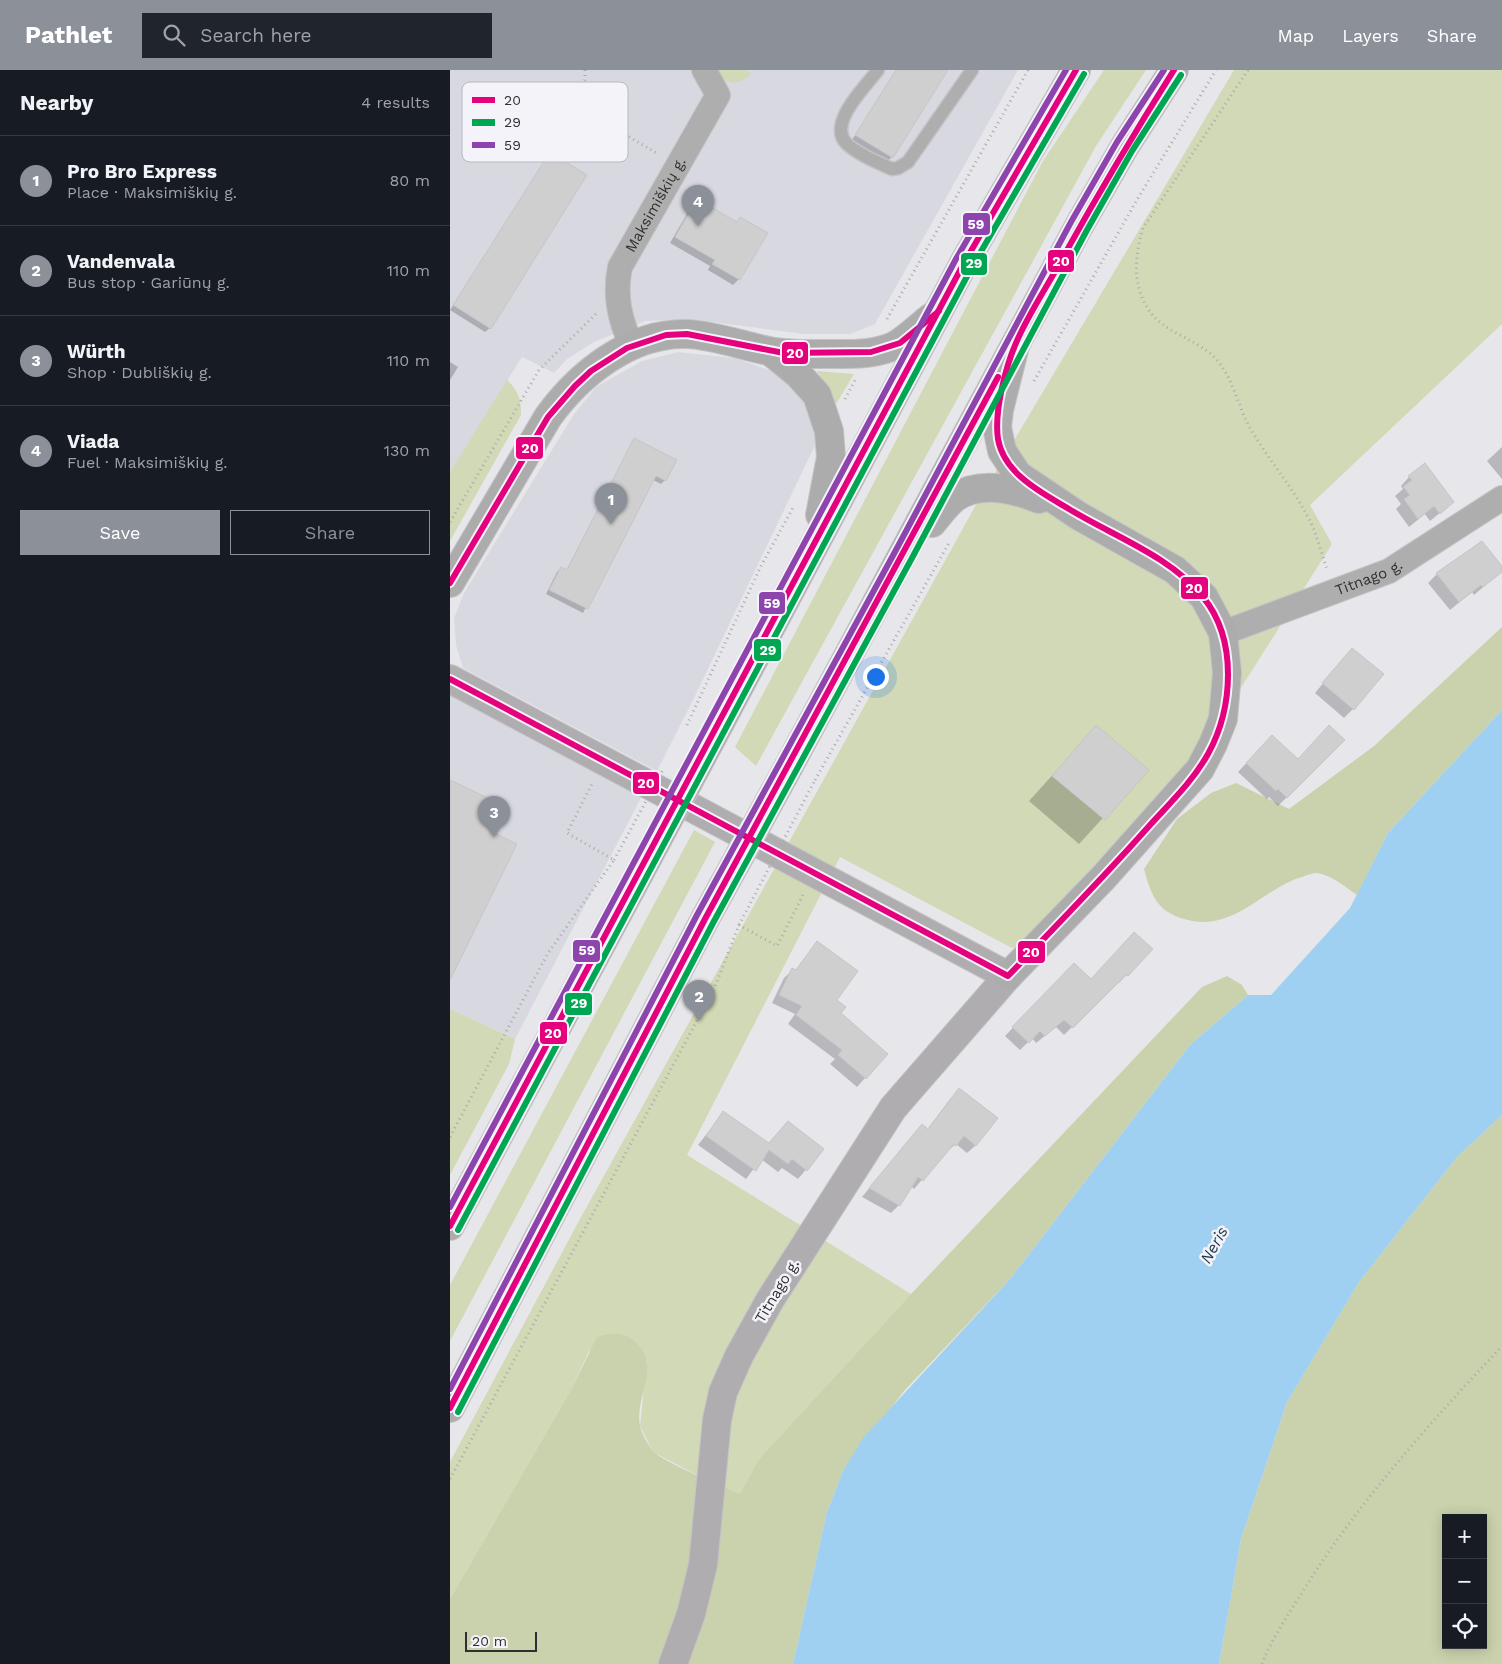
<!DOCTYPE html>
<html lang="en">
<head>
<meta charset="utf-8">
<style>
  :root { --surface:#171b24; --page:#20242c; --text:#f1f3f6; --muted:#9ea1a6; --line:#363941; --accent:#8c9099 }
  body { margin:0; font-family:"Work Sans",sans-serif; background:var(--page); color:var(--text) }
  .controls { position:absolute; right:15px; bottom:15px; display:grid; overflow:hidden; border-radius:0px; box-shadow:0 2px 12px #0003 }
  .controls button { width:45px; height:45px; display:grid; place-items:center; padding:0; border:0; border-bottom:1px solid var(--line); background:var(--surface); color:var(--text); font:25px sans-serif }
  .scale { position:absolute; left:15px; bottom:12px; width:72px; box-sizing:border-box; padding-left:5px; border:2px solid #303032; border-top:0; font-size:14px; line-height:18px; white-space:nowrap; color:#303032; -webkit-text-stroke:4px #f3f3f9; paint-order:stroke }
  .you { position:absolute; left:425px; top:606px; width:18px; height:18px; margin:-12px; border:4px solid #fff; border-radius:50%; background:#1a73e8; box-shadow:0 0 0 8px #1a73e833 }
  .badge { display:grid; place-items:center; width:32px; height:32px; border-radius:50%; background:var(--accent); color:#fff; font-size:16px; font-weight:700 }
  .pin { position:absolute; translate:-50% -41px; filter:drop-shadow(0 1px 2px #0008) }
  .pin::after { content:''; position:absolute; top:26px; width:18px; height:15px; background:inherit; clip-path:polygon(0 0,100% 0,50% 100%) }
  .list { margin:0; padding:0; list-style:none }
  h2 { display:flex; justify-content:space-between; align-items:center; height:65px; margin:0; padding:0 20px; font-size:21px }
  h2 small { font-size:16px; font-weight:400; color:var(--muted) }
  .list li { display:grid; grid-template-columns:32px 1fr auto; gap:15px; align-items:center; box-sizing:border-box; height:90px; padding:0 20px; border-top:1px solid var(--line) }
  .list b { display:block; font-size:19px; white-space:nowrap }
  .list p { margin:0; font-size:16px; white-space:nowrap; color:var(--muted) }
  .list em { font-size:16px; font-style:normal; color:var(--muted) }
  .actions { display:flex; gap:10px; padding:15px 20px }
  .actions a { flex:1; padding:11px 0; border:1px solid var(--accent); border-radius:0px; text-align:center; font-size:18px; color:var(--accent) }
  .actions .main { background:var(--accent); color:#fff }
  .icon { flex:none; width:28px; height:28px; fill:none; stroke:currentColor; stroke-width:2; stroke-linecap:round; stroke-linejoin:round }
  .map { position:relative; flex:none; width:1052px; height:1594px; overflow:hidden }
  header { display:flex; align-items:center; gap:30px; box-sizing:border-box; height:70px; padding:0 25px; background:var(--accent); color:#fff }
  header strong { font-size:24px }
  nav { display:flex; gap:28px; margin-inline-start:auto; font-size:18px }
  .search { width:350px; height:45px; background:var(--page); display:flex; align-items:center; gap:12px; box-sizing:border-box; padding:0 18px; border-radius:0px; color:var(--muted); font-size:19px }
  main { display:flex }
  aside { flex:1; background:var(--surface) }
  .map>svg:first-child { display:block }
  .built { fill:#d8d8e1 }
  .green { fill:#d1d9b6 }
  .forest { fill:#c9d2ac; fill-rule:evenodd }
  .water { fill:#9fd0f2 }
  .shadow { fill:#0003 }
  .building { fill:#d0cfd0; stroke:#c6c5c6 }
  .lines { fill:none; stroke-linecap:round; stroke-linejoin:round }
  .lane-casing { stroke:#c3c3c5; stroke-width:15 }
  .street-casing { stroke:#c3c3c5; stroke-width:26 }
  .secondary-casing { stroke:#c3c3c5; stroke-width:30 }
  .highway-casing { stroke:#c3c3c5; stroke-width:30 }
  .path { stroke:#abaaab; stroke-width:3; stroke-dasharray:1 4; stroke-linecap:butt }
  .lane { stroke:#afaeaf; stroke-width:12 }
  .street { stroke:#afaeaf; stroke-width:24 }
  .secondary { stroke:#afadaf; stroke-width:28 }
  .highway { stroke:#acacad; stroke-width:28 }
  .highway-bridge-casing { stroke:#c3c3c5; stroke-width:30; stroke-linecap:butt }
  .path-bridge { stroke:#abaaab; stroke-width:3; stroke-dasharray:1 4; stroke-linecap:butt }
  .highway-bridge { stroke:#acacad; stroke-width:28 }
  .bus-1-casing { stroke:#f3f3f9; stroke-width:10 }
  .bus-2-casing { stroke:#f3f3f9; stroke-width:10 }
  .bus-3-casing { stroke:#f3f3f9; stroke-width:10 }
  .bus-1 { stroke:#e5007d; stroke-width:6 }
  .bus-2 { stroke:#00a651; stroke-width:6 }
  .bus-3 { stroke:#8e44ad; stroke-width:6 }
  .labels { text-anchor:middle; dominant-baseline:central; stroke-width:5; stroke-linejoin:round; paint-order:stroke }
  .street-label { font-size:15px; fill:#303032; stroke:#f3f3f9 }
  .water-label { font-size:16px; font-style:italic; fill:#173549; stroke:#f3f3f9 }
  .key { fill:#f3f3f9; stroke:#b8b8bd; stroke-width:1 }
  .key-label { font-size:14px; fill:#303032 }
  .line-badge { stroke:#f3f3f9; stroke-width:2 }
  .badge-label { font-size:14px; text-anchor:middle; font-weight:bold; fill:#fff }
</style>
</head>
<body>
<header>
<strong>Pathlet</strong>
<div class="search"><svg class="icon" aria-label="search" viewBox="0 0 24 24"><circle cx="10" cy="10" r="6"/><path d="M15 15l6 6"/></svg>Search here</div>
<nav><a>Map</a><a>Layers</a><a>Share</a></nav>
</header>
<main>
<aside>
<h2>Nearby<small>4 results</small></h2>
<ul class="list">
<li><span class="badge">1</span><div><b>Pro Bro Express</b><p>Place · Maksimiškių g.</p></div><em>80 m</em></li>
<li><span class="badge">2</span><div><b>Vandenvala</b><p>Bus stop · Gariūnų g.</p></div><em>110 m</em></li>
<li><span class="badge">3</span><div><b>Würth</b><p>Shop · Dubliškių g.</p></div><em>110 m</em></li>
<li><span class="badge">4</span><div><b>Viada</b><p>Fuel · Maksimiškių g.</p></div><em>130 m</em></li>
</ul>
<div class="actions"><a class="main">Save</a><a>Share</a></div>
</aside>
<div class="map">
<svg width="1052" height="1594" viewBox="0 0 1052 1594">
  <rect width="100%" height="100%" fill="#e7e7eb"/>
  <g class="built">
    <path d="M0 0H568L425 254 400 264H353L240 249 195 251 144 272 117 289 104 303 72 287 0 402Z"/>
    <path d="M228 282 284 288 325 302 352 328 369 367 244 628 207 701 13 598 6 575 4 548 14 523 124 344 146 317 192 291Z"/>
    <path d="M0 625 192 726 65 969 0 939Z"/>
  </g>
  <g class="green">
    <path d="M265 0H296L301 4C288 16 275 16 265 0Z"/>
    <path d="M654 0H696L646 76 306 696 285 677 593 91Z"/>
    <path d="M784 0H1052V254L860 435 882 474 751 681 582 871 562 878 390 787 237 1085 461 1224 309 1389 290 1425 243 1403 203 1382 190 1356 197 1290 139 1281 121 1320 0 1529V1392L130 1149 527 433Z"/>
    <path d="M367 301 404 304 386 334Z"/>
    <path d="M57 310C69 322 71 329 71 345L0 471V402Z"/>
    <path d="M244 760 265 772 0 1271V1215Z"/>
    <path d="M0 939 65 969 59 994 0 1105Z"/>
  </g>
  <g class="forest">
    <path d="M1052 557V640L938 763 907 825C895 817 882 805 867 803 863 803 857 805 852 807 813 818 783 864 734 849 706 841 701 824 694 799L727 749 761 723 786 713 839 739 924 676Z"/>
    <path d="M777 906 792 915 798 925 740 975 560 1209 454 1321 393 1401 377 1442 343 1594H0V1529L121 1320 147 1267C160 1263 172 1261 183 1270 214 1296 184 1325 190 1356 191 1363 198 1374 202 1380 210 1391 274 1417 290 1424L309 1389 461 1224 752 917Z"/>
    <path d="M1052 1045V1594H769L791 1469 837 1332 909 1212 1007 1087ZM996 1448H1033V1575H996Z"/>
  </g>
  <path class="water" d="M1052 640V1045L1007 1087 909 1212 837 1332 791 1469 769 1594H343L377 1442 393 1401 413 1368 560 1209 740 975 798 925H821L900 838 938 763Z"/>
  <g class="shadow">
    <path d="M446 0H497L438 92 402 70Z"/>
    <path d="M100 83 40 258 35 262 0 240Z"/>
    <path d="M247 131 286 153 290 148 289 209 283 215 258 200 260 196 220 173 241 137Z"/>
    <path d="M0 292 8 297 0 310Z"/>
    <path d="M184 370 215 410 211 414 203 410 133 543 96 524 107 502 111 498 116 501Z"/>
    <path d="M1052 377V409L1037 391Z"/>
    <path d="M959 407 1003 432 980 451 975 444 959 457 946 439 951 434 945 426 953 419 951 416Z"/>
    <path d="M1052 501 1024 525 1022 522 1000 540 978 513 987 504Z"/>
    <path d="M894 588 903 639 894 648 865 623Z"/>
    <path d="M646 657 697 700 629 774 579 731Z"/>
    <path d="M822 666 847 690 894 670 828 736 819 727 817 729 788 702Z"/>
    <path d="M367 873 390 944 436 984 407 1017 380 994 385 989 338 954 345 944 322 933 334 908 343 900 345 901Z"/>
    <path d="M701 879 669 913 667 912 614 965 606 957 586 973 582 968 570 980 555 966 624 894 640 911Z"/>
    <path d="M501 1028 526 1075 517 1083 506 1074 496 1082 464 1119 461 1116 449 1135 441 1143 412 1127 464 1064 472 1055 477 1060Z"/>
    <path d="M273 1043 318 1074 338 1052 373 1079 348 1109 332 1098 328 1102 311 1089 296 1109 248 1075Z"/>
  </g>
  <g class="building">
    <path d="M446 0H498L443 88 405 65Z"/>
    <path d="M100 82 137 105 41 259 3 235Z"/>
    <path d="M247 129 287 152 290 147 318 163 290 210 262 194 265 190 225 167Z"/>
    <path d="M184 368 227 390 216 411 206 406 138 539 99 520 111 497 117 500Z"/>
    <path d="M975 393 1004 432 990 444 984 436 968 449 954 429 960 425 953 417 962 410 958 406Z"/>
    <path d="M1032 471 1052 496V502L1033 517 1031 515 1009 532 986 503Z"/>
    <path d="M902 578 934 604 904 640 872 613Z"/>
    <path d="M646 655 699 700 655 750 602 706Z"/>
    <path d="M879 655 895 670 837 728 828 719 826 721 796 693 822 665 848 689Z"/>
    <path d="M0 710 57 737 44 763 67 774 0 910Z"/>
    <path d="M684 862 703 879 678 906 676 905 623 958 614 950 595 966 590 961 579 973 562 957 624 893 641 909Z"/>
    <path d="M367 871 408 901 387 930 396 937 391 943 438 984 416 1009 388 985 392 980 346 945 352 936 329 925 342 898 346 900Z"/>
    <path d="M509 1018 548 1048 526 1076 514 1066 506 1076 504 1074 473 1111 468 1107 450 1136 419 1118 472 1054 478 1059Z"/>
    <path d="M273 1041 319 1073 338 1051 374 1079 357 1101 342 1089 338 1094 319 1080 306 1101 256 1066Z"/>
  </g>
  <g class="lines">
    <defs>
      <path id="lane" d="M428 0C416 16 376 54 397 74 409 85 427 92 442 99L448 98 458 92 522 0"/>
      <g id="street">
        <path id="s1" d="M182 277C170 250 164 226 170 197L268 25 254 0"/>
        <path id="s2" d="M773 563 939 501 1052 428"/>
      </g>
      <path id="secondary" d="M0 609 558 906 443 1038 320 1230 289 1286 273 1322 267 1350 253 1495 241 1544 223 1594"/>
      <g id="highway">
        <path d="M321 282 348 304 367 325 379 361 381 387 370 445"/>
        <path d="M482 453C489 445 497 433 506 427 531 410 564 419 589 429"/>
        <path d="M0 513 98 347C129 304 181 262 237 264 264 265 293 276 319 281 339 285 360 284 380 284 403 284 423 285 444 276 456 270 469 257 480 248"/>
        <path d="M271 651 514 193 626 0"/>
        <path d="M339 696 629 156 675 76 724 0"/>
        <path d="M558 906 653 808 750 699 763 674 773 649 777 603 773 563 754 527 725 500 629 446 568 405 552 381 547 357 549 340 565 276"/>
        <path d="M0 1156 189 804"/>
        <path d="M0 1338 255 849"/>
      </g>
    </defs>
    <use href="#lane" class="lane-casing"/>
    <use href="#street" class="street-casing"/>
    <use href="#secondary" class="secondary-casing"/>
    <use href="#highway" class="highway-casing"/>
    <g class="path">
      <path d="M135 0V10L124 29 126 35 208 84"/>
      <path d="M798 0 693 158C685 185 682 214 698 239 713 263 746 268 765 288 783 307 787 334 799 356 817 388 842 416 859 449 867 464 871 483 877 499"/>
      <path d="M437 249 578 0"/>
      <path d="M584 311 688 128 766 0"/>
      <path d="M395 329 406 308"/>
      <path d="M0 452 89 300 147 243"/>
      <path d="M237 655 311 496 344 436"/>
      <path d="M365 710 499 473"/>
      <path d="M0 1067 98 883 164 790 117 763 143 712"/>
      <path d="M0 1409 264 919 289 855 327 876 353 825"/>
      <path d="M812 1594C822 1568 838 1545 853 1521 909 1431 980 1353 1052 1276"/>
    </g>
    <use href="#lane" class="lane"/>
    <use href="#street" class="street"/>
    <use href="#secondary" class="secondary"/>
    <use href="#highway" class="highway"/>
    <defs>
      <g id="highway-bridge">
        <path d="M189 804 271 651"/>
        <path d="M255 849 339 696"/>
      </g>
    </defs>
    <use href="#highway-bridge" class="highway-bridge-casing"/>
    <g class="path-bridge">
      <path d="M164 790 214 698"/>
      <path d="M289 855 365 710"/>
    </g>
    <use href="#highway-bridge" class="highway-bridge"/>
    <defs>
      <g id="bus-1">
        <path d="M0 513 98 347 125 316 141 301 177 278 216 265 237 264 334 283 421 282 450 273 489 241"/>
        <path d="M0 609 558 906C606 856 654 807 700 755 720 733 743 711 758 684 783 638 788 570 753 527 720 486 663 466 619 439 592 423 554 404 548 369 544 343 555 298 566 273 577 247 593 223 607 198 644 131 683 65 724 0"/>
        <path d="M0 1156 514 193 626 0"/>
        <path d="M0 1338 255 849 548 307"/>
      </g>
      <g id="bus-2">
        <path d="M8 1160 522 197 634 4"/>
        <path d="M8 1342 263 853 462 488 637 160 682 81 731 5"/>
      </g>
      <g id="bus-3">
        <path d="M0 1137 506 189 616 0"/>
        <path d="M0 1319 247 845 446 480 621 152 667 72 714 0"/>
      </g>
    </defs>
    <use href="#bus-1" class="bus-1-casing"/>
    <use href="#bus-2" class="bus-2-casing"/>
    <use href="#bus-3" class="bus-3-casing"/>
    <use href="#bus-1" class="bus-1"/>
    <use href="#bus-2" class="bus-2"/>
    <use href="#bus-3" class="bus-3"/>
  </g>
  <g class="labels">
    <g class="street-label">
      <text stroke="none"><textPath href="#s1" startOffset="154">Maksimiškių g.</textPath></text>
      <text stroke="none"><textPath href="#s2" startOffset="156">Titnago g.</textPath></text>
      <text transform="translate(327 1221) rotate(-59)">Titnago g.</text>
    </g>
    <g class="water-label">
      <text transform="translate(764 1175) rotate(-61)">Neris</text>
    </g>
  </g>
  <rect x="12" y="12" width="166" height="80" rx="8" class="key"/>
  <rect x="22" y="27" width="23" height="6" fill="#e5007d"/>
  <rect x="22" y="49" width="23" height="7" fill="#00a651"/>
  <rect x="22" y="72" width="23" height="6" fill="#8e44ad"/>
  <g class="key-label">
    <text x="54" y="35">20</text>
    <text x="54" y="57">29</text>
    <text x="54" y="80">59</text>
  </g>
  <g class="line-badge">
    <rect x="512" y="142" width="29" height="24" rx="5" fill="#8e44ad"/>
    <rect x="597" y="179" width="28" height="24" rx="5" fill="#e5007d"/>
    <rect x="510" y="182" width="28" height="24" rx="5" fill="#00a651"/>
    <rect x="331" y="271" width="28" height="24" rx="5" fill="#e5007d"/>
    <rect x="65" y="366" width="29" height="24" rx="5" fill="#e5007d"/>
    <rect x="730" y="506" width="29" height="24" rx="5" fill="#e5007d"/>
    <rect x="308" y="521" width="28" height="24" rx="5" fill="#8e44ad"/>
    <rect x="303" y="568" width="29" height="24" rx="5" fill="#00a651"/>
    <rect x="182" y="701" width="28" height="24" rx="5" fill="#e5007d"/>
    <rect x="122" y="869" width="29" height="24" rx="5" fill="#8e44ad"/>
    <rect x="567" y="870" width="29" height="24" rx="5" fill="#e5007d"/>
    <rect x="114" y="922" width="29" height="24" rx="5" fill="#00a651"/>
    <rect x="89" y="951" width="29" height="24" rx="5" fill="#e5007d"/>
  </g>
  <g class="badge-label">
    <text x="526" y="159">59</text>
    <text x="611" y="196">20</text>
    <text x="524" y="198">29</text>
    <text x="345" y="288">20</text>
    <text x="80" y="383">20</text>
    <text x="744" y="523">20</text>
    <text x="322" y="538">59</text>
    <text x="318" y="585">29</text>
    <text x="196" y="718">20</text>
    <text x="137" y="885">59</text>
    <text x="581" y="887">20</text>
    <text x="129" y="938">29</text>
    <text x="103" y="968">20</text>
  </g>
</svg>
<div class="controls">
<button>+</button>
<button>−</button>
<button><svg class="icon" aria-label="locate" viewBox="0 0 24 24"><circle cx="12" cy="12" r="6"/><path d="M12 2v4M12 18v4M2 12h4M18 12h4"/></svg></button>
</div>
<div class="scale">20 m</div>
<div class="you"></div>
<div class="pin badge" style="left:161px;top:454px">1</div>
<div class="pin badge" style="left:249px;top:951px">2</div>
<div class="pin badge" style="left:44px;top:767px">3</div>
<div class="pin badge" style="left:248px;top:156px">4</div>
</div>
</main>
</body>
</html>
